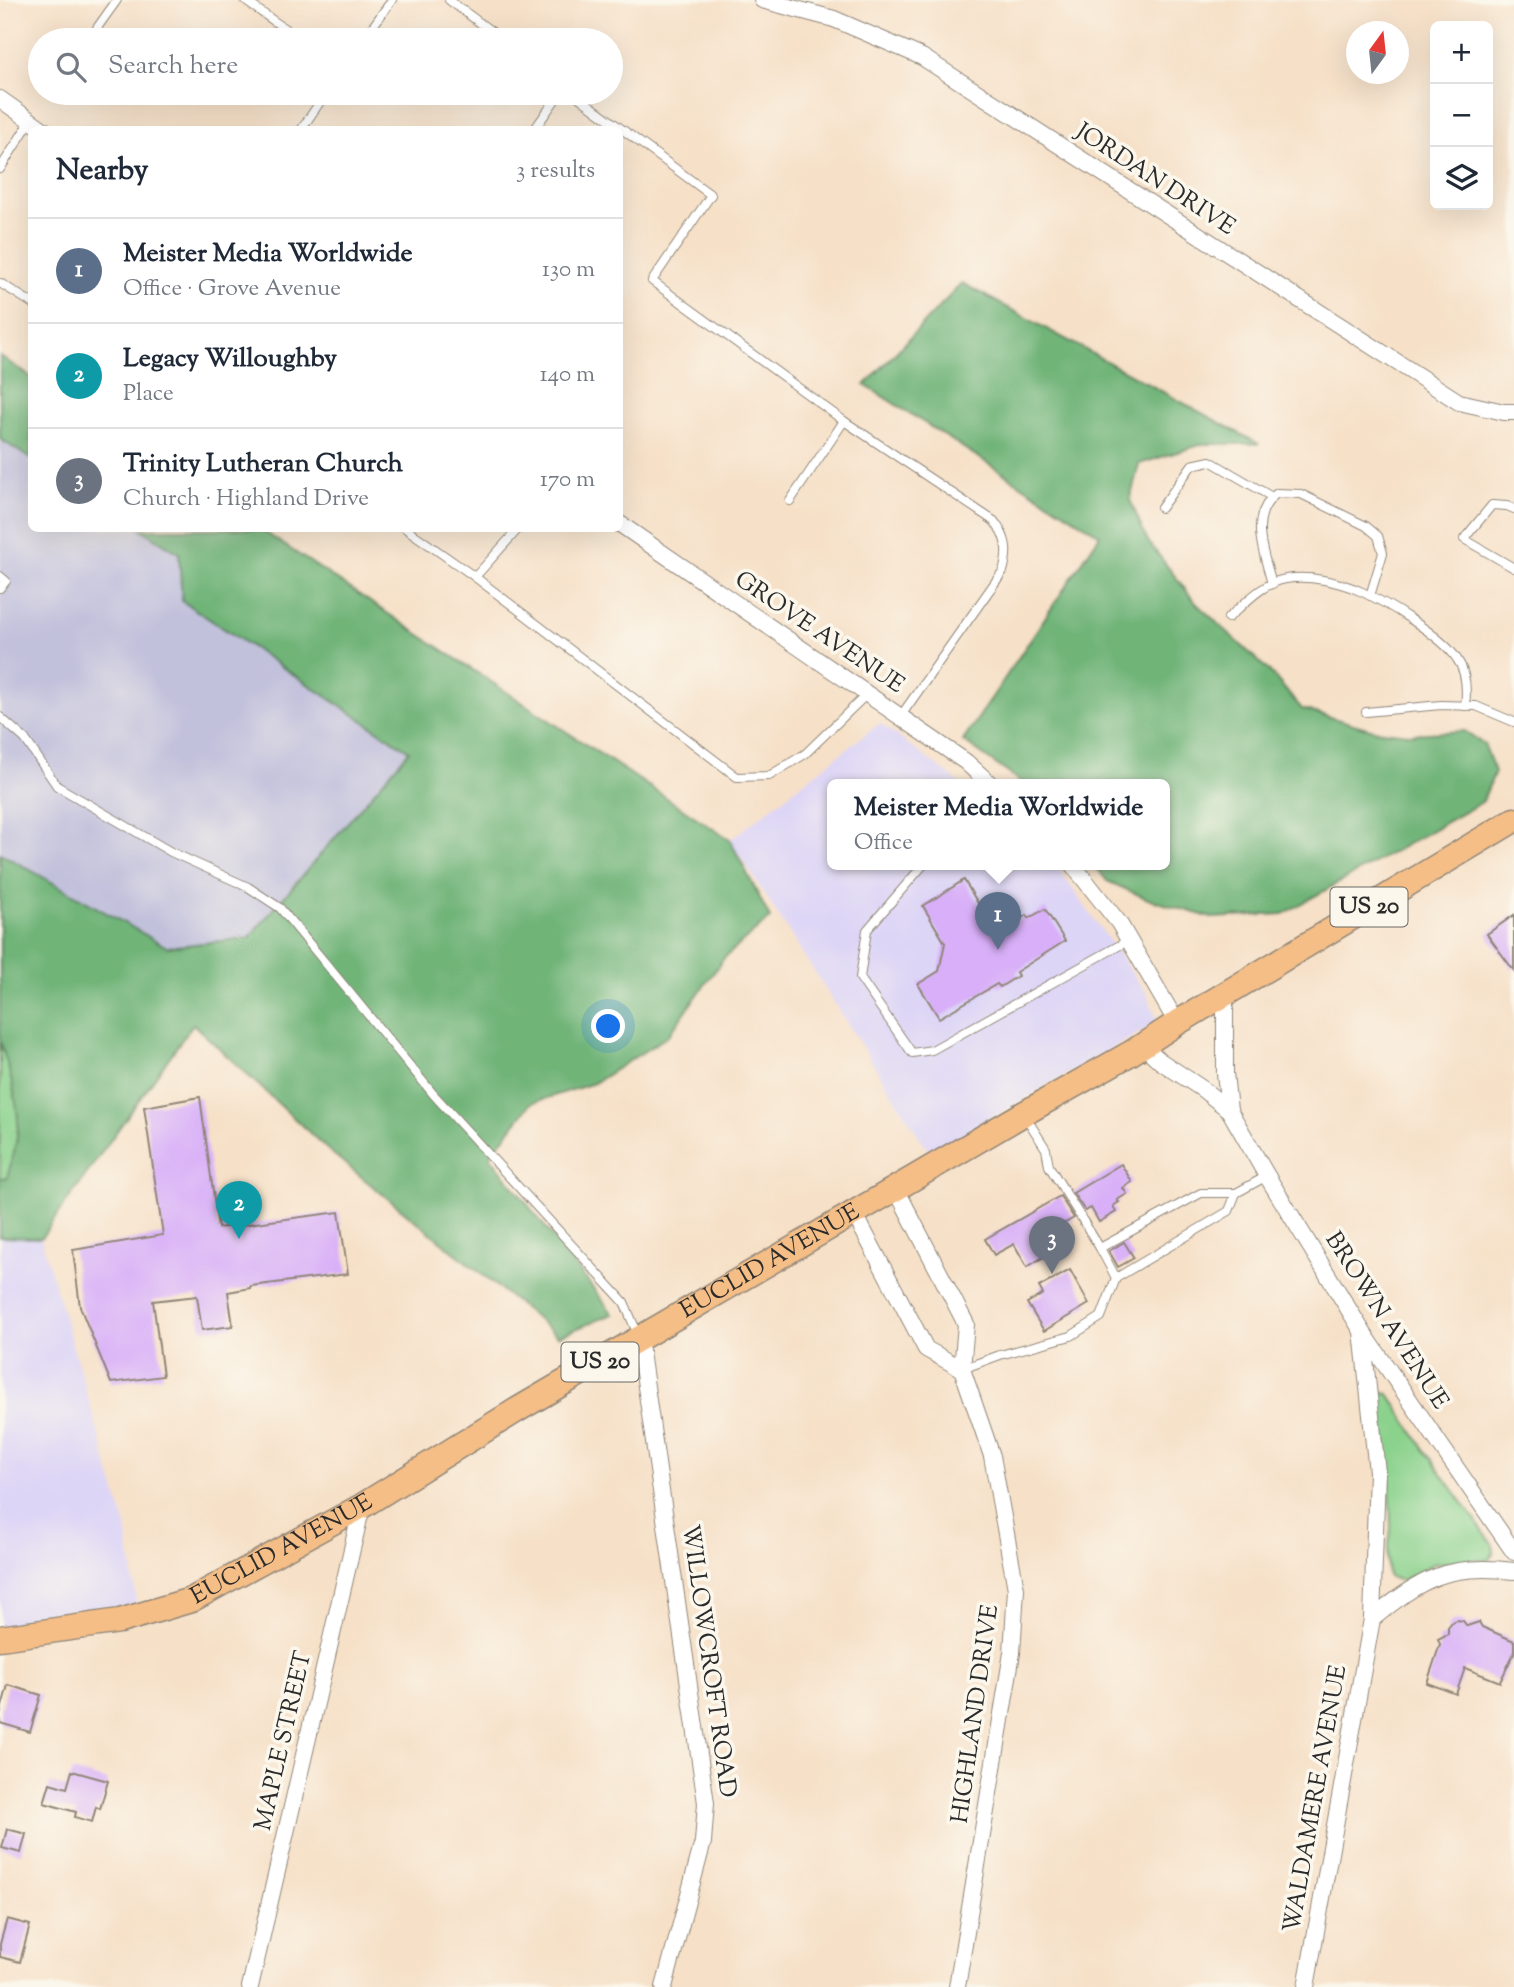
<!DOCTYPE html>
<html lang="en">
<head>
<meta charset="utf-8">
<style>
  :root { --surface:#fff; --page:#f2f2f3; --text:#1f2937; --muted:#747a83; --line:#e0e1e3; --accent:#111827 }
  body { margin:0; font-family:"Sorts Mill Goudy",serif; background:var(--page); color:var(--text) }
  .controls { position:absolute; right:21px; top:21px; display:grid; overflow:hidden; border-radius:10px; box-shadow:0 7px 28px #0002 }
  .controls button { width:63px; height:63px; display:grid; place-items:center; padding:0; border:0; border-bottom:2px solid var(--line); background:var(--surface); color:var(--text); font:35px sans-serif }
  .compass { position:absolute; left:1346px; top:21px; width:63px; height:63px; border-radius:50%; background:var(--surface); box-shadow:0 7px 28px #0002; rotate:15deg }
  .you { position:absolute; left:609px; top:1027px; width:24px; height:24px; margin:-18px; border:5px solid #fff; border-radius:50%; background:#1a73e8; box-shadow:0 0 0 10px #1a73e833 }
  .badge { display:grid; place-items:center; width:46px; height:46px; border-radius:50%; background:var(--accent); color:#fff; font-size:23px; font-weight:700 }
  .pin { position:absolute; translate:-50% -58px; filter:drop-shadow(0 2px 4px #0008) }
  .pin::after { content:''; position:absolute; top:37px; width:24px; height:21px; background:inherit; clip-path:polygon(0 0,100% 0,50% 100%) }
  .popup { position:absolute; left:827px; top:779px; width:343px; height:91px; box-sizing:border-box; display:grid; place-content:center; border-radius:10px; background:var(--surface); filter:drop-shadow(0 2px 5px #0005); font-size:23px; white-space:nowrap; color:var(--muted) }
  .popup b { font-size:26px; color:var(--text) }
  .popup::after { content:''; position:absolute; left:50%; top:100%; margin-left:-14px; border:14px solid transparent; border-top-color:var(--surface) }
  .list { margin:0; padding:0; list-style:none }
  h2 { display:flex; justify-content:space-between; align-items:center; height:91px; margin:0; padding:0 28px; font-size:30px }
  h2 small { font-size:23px; font-weight:400; color:var(--muted) }
  .list li { display:grid; grid-template-columns:46px 1fr auto; gap:21px; align-items:center; box-sizing:border-box; height:105px; padding:0 28px; border-top:2px solid var(--line) }
  .list b { display:block; font-size:26px; white-space:nowrap }
  .list p { margin:0; font-size:23px; white-space:nowrap; color:var(--muted) }
  .list em { font-size:23px; font-style:normal; color:var(--muted) }
  .icon { flex:none; width:38px; height:38px; fill:none; stroke:currentColor; stroke-width:2; stroke-linecap:round; stroke-linejoin:round }
  .map { position:relative; flex:none; width:1514px; height:1987px; overflow:hidden }
  .search { position:absolute; background:var(--surface); box-shadow:0 7px 28px #0002; left:28px; top:28px; width:595px; height:77px; display:flex; align-items:center; gap:18px; box-sizing:border-box; padding:0 24px; border-radius:38px; color:var(--muted); font-size:26px }
  .panel { position:absolute; background:var(--surface); box-shadow:0 7px 28px #0002; left:28px; top:126px; width:595px; height:406px; border-radius:10px }
  .map>svg:first-child { display:block }
  .built { fill:#ddd5f6 }
  .industrial { fill:#c2c1dc }
  .green { fill:#8bd28d; stroke:#5b7e5c; stroke-width:2 }
  .forest { fill:#70b478; stroke:#4e7052; stroke-width:2 }
  .building { fill:#d8aff8 }
  .lines { fill:none; stroke-linecap:round; stroke-linejoin:round }
  .lane-casing { stroke:#908679; stroke-width:10 }
  .street-casing { stroke:#908679; stroke-width:18 }
  .primary-casing { stroke:#908679; stroke-width:27 }
  .lane { stroke:#fff; stroke-width:8 }
  .street { stroke:#fff; stroke-width:16 }
  .primary { stroke:#f5be86; stroke-width:24 }
  .labels { text-anchor:middle; dominant-baseline:central; stroke-width:7; stroke-linejoin:round; paint-order:stroke }
  .shield { fill:#fbf7ec; stroke:#696865; stroke-width:2 }
  .shield-label { font-size:23px; font-weight:bold; fill:#2b2b2b }
  .street-label { font-size:24px; fill:#2b2b2b; stroke:#fbf7ec }
</style>
</head>
<body>
<div class="map">
<svg width="1514" height="1987" viewBox="0 0 1514 1987">
  <rect width="100%" height="100%" fill="#fbf7ec"/>
  <filter id="ink" filterUnits="userSpaceOnUse"><feTurbulence type="fractalNoise" baseFrequency=".0143" numOctaves="2"/><feDisplacementMap in="SourceGraphic" scale="14" xChannelSelector="R" yChannelSelector="G"/><feConvolveMatrix kernelMatrix="1 2 1 2 8 2 1 2 1" color-interpolation-filters="sRGB"/></filter>
  <filter id="wash" filterUnits="userSpaceOnUse"><feTurbulence type="fractalNoise" baseFrequency=".00686" numOctaves="4" result="noise"/><feDisplacementMap in="SourceGraphic" scale="28" xChannelSelector="R" yChannelSelector="G"/><feGaussianBlur stdDeviation="1.57" result="paint"/><feColorMatrix in="noise" values="0 0 0 0 0 0 0 0 0 0 0 0 0 0 0 0 0 1.4 0 .05"/><feComposite in="paint" operator="in"/></filter>
  <g filter="url(#wash)">
    <rect width="100%" height="100%" fill="#f6e0c7"/>
    <g class="built">
      <path d="M880 723 961 784H832V864H1055L1147 994 1158 1022 930 1153 730 840Z"/>
      <path d="M0 1237 41 1238 126 1527 136 1598 135 1609 0 1630Z"/>
    </g>
    <path class="industrial" d="M0 439 31 459 32 528 141 529 179 553 183 601 409 751 249 938 167 947 0 853Z"/>
    <g class="green">
      <path d="M0 1042C7 1060 19 1104 18 1123 18 1142 12 1160 7 1178H0Z"/>
      <path d="M1382 1391 1389 1394 1422 1446 1493 1545 1494 1552 1488 1560H1467L1433 1564 1401 1581 1388 1576C1385 1559 1390 1544 1391 1527 1391 1487 1387 1447 1380 1407L1379 1397Z"/>
    </g>
    <g class="forest">
      <path d="M962 283 1259 444H1203L1139 464 1130 500 1147 540 1196 603 1270 672 1302 709 1374 730 1410 734 1465 731 1484 744 1495 772 1482 802 1283 914 1212 918 1148 899 1107 881 1094 864H1164V784H1024L963 741 1100 535 865 385Z"/>
      <path d="M0 356 31 377V459L0 439Z"/>
      <path d="M141 529H260L730 840 770 918 724 958 668 1036 594 1083 531 1103 490 1156 613 1314 558 1336 328 1150 193 1024 41 1238 0 1237V1178H7C12 1160 18 1142 18 1123 18 1104 7 1060 0 1041V853L167 947 249 938 409 751 182 601 179 553Z"/>
    </g>
    <g id="blocks">
      <g class="building">
        <path d="M964 880 996 933 1027 915 1029 918 1045 909 1065 941 1016 972 1018 976 1000 987 997 984 939 1018 918 984 939 971 945 943 923 906Z"/>
        <path d="M1514 915V971L1487 934Z"/>
        <path d="M200 1097 218 1228 339 1212 348 1274 251 1286 250 1288 228 1292 233 1326 202 1330 197 1296 153 1301 163 1376 111 1383 80 1307 73 1250 163 1235 144 1107Z"/>
        <path d="M1121 1164 1132 1182 1123 1188 1127 1194 1117 1200 1119 1202 1113 1206 1116 1212 1099 1222 1091 1208 1085 1211 1073 1193Z"/>
        <path d="M1060 1196 1074 1218 1049 1232 1058 1248 1027 1267 1014 1244 994 1255 985 1239Z"/>
        <path d="M1124 1242 1134 1258 1118 1267 1109 1251Z"/>
        <path d="M1070 1270 1089 1304 1044 1331 1027 1303 1043 1294 1039 1287Z"/>
        <path d="M1457 1620 1463 1621 1467 1626 1479 1622 1482 1627 1514 1641V1653L1500 1682 1465 1668 1456 1694 1427 1683 1440 1644 1438 1639 1448 1634V1627L1452 1622Z"/>
        <path d="M8 1685 41 1695 30 1732 0 1723V1714Z"/>
        <path d="M72 1771 108 1781 100 1809 96 1807 92 1822 75 1817 76 1812 44 1803 50 1783 67 1788Z"/>
        <path d="M7 1829 26 1834 21 1853 2 1848Z"/>
        <path d="M7 1919 30 1925 20 1962 0 1957V1944Z"/>
      </g>
    </g>
  </g>
  <g filter="url(#ink)">
    <use href="#blocks" fill-opacity="0" stroke="#908679" stroke-width="2"/>
    <g class="lines">
      <defs>
        <g id="lane">
          <path d="M244 0 301 40"/>
          <path d="M449 0 503 40"/>
          <path d="M97 28 117 0"/>
          <path d="M363 40 392 0"/>
          <path d="M573 93 711 195 652 281 844 421 994 521C1007 537 1009 551 1003 571L900 717"/>
          <path d="M301 130 326 93"/>
          <path d="M534 130 560 93"/>
          <path d="M0 169 31 120"/>
          <path d="M0 283 32 303"/>
          <path d="M790 501 844 421"/>
          <path d="M1161 508 1192 465 1210 461 1272 497"/>
          <path d="M1514 509 1507 506 1492 505 1464 539 1514 568"/>
          <path d="M405 528 475 577 519 528"/>
          <path d="M0 576 6 581 0 588"/>
          <path d="M475 577 737 777 769 776 805 754 867 694"/>
          <path d="M1272 584C1264 552 1247 517 1277 493L1301 494 1366 526 1378 536 1383 553 1370 596"/>
          <path d="M1228 618C1244 604 1264 582 1286 579 1309 575 1340 582 1360 591 1386 602 1442 636 1457 659 1467 673 1467 690 1465 706"/>
          <path d="M1366 712 1441 705 1476 706 1514 722"/>
          <path d="M0 717 25 739 57 786 171 852 248 887 280 908 434 1095 624 1302 638 1335"/>
          <path d="M924 864 867 930 860 978 912 1053 932 1050 1129 940"/>
          <path d="M1025 1116 1046 1149 1049 1166 1100 1248 1116 1278 1229 1211 1236 1193 1267 1176"/>
          <path d="M1100 1248 1201 1193H1236"/>
          <path d="M962 1369 1000 1355 1071 1336 1101 1317 1116 1278"/>
        </g>
        <g id="street">
          <path d="M762 0 834 19 922 57 1459 402 1504 412H1514"/>
          <path d="M0 99 44 130"/>
          <path d="M620 524 966 762 990 784"/>
          <path d="M1072 864 1119 923 1177 1023"/>
          <path d="M1225 994V1073L1229 1110"/>
          <path d="M1143 1045 1160 1061 1201 1088 1229 1110 1267 1176 1362 1331 1514 1552"/>
          <path d="M896 1189 966 1324 962 1369 992 1456 1016 1589 1012 1653 957 1987"/>
          <path d="M854 1213 926 1349 962 1369"/>
          <path d="M639 1338 706 1803 703 1842 664 1987"/>
          <path d="M1372 1619C1422 1578 1448 1563 1514 1571"/>
          <path d="M250 1987 362 1506"/>
          <path d="M1306 1987 1372 1619 1377 1472 1362 1331"/>
        </g>
        <g id="primary">
          <path id="s1" d="M0 1638 120 1621 191 1600 362 1506 517 1410 1023 1114 1131 1053 1177 1023 1514 820"/>
        </g>
      </defs>
      <use href="#lane" class="lane-casing"/>
      <use href="#street" class="street-casing"/>
      <use href="#primary" class="primary-casing"/>
      <use href="#lane" class="lane"/>
      <use href="#street" class="street"/>
      <use href="#primary" class="primary"/>
    </g>
  </g>
  <g class="labels">
    <g class="shield">
      <rect x="1330.5" y="887.5" width="77" height="39" rx="5"/>
      <rect x="561.5" y="1342.5" width="77" height="39" rx="5"/>
    </g>
    <g class="shield-label">
      <text x="1369" y="907">US 20</text>
      <text x="600" y="1362">US 20</text>
    </g>
    <g class="street-label">
      <text transform="translate(1155 180) rotate(33)">JORDAN DRIVE</text>
      <text transform="translate(819 633) rotate(34)">GROVE AVENUE</text>
      <text stroke="none"><textPath href="#s1" startOffset="866">EUCLID AVENUE</textPath></text>
      <text transform="translate(1386 1321) rotate(57)">BROWN AVENUE</text>
      <text stroke="none"><textPath href="#s1" startOffset="299">EUCLID AVENUE</textPath></text>
      <text transform="translate(708 1661) rotate(82)">WILLOWCROFT ROAD</text>
      <text transform="translate(976 1714) rotate(-82)">HIGHLAND DRIVE</text>
      <text transform="translate(284 1741) rotate(-77)">MAPLE STREET</text>
      <text transform="translate(1316 1799) rotate(-80)">WALDAMERE AVENUE</text>
    </g>
  </g>
</svg>
<div class="controls">
<button>+</button>
<button>−</button>
<button><svg class="icon" aria-label="layers" viewBox="0 0 24 24"><path d="M12 4l9 5-9 5-9-5zM3 14l9 5 9-5"/></svg></button>
</div>
<svg class="compass" viewBox="-18 -18 36 36"><path d="M0-13l5 13h-10z" fill="#e53935"/><path d="M0 13l5-13h-10z" fill="#747a83"/></svg>
<div class="you"></div>
<div class="pin badge" style="left:998px;top:950px;background:#5c6f8a">1</div>
<div class="popup"><b>Meister Media Worldwide</b>Office</div>
<div class="pin badge" style="left:239px;top:1239px;background:#0f9aa8">2</div>
<div class="pin badge" style="left:1052px;top:1274px;background:#6b7280">3</div>
<div class="search"><svg class="icon" aria-label="search" viewBox="0 0 24 24"><circle cx="10" cy="10" r="6"/><path d="M15 15l6 6"/></svg>Search here</div>
<section class="panel">
<h2>Nearby<small>3 results</small></h2>
<ul class="list">
<li><span class="badge" style="background:#5c6f8a">1</span><div><b>Meister Media Worldwide</b><p>Office · Grove Avenue</p></div><em>130 m</em></li>
<li><span class="badge" style="background:#0f9aa8">2</span><div><b>Legacy Willoughby</b><p>Place</p></div><em>140 m</em></li>
<li><span class="badge" style="background:#6b7280">3</span><div><b>Trinity Lutheran Church</b><p>Church · Highland Drive</p></div><em>170 m</em></li>
</ul>
</section>
</div>
</body>
</html>
